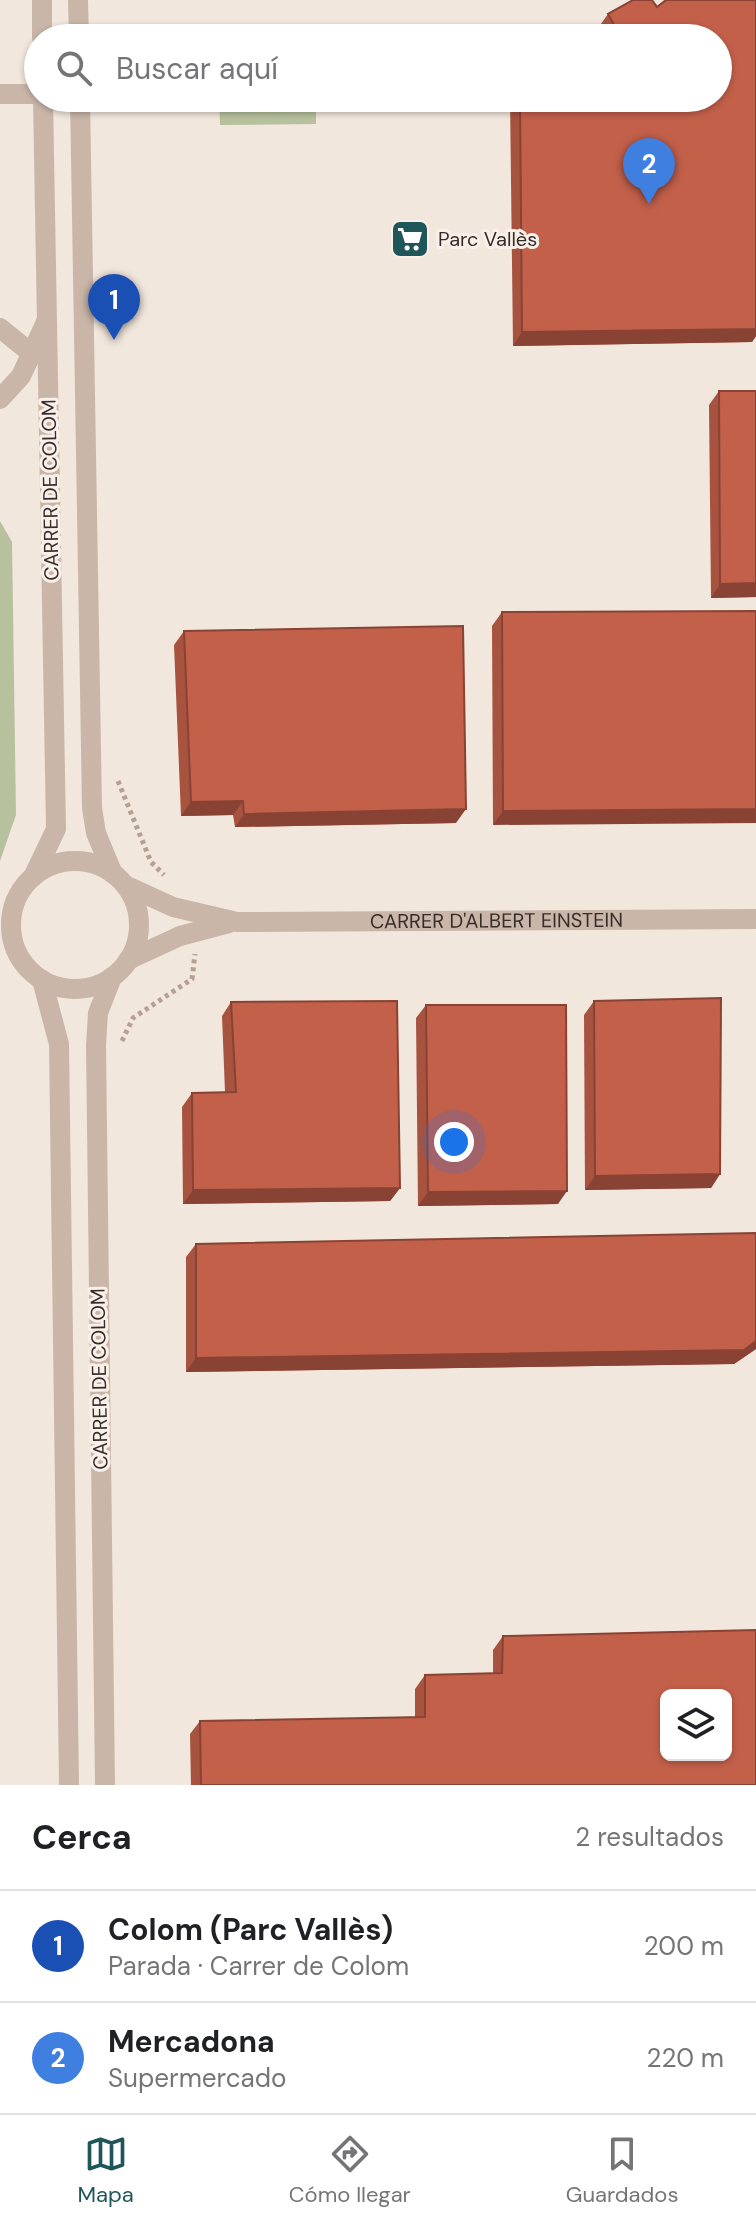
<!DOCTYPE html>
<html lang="es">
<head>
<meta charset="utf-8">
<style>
  :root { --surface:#fff; --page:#f2f2f2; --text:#202124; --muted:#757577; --line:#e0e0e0; --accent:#1f5758 }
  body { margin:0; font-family:"DM Sans",sans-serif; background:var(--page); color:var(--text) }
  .controls { position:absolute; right:24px; bottom:24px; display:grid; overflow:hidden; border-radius:12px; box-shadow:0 2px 6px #0004 }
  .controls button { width:72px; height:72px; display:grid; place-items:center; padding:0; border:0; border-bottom:2px solid var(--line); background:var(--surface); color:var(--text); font:40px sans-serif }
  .you { position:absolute; left:454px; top:1142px; width:28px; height:28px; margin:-20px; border:6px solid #fff; border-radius:50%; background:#1a73e8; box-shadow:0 0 0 12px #1a73e833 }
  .badge { display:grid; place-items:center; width:52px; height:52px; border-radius:50%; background:var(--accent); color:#fff; font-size:26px; font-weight:700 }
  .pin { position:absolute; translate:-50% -66px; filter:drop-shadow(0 2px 4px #0008) }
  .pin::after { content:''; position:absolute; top:42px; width:28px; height:24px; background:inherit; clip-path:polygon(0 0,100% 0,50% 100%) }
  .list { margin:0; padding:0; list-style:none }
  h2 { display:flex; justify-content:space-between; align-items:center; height:104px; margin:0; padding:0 32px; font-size:34px }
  h2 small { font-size:26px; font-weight:400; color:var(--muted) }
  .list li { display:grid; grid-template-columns:52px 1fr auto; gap:24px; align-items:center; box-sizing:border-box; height:112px; padding:0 32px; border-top:2px solid var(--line) }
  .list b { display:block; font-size:30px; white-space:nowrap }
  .list p { margin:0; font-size:26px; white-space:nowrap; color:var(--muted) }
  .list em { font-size:26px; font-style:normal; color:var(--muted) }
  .icon { flex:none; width:44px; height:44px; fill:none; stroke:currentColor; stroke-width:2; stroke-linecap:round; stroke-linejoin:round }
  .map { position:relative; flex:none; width:756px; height:1785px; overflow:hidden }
  .search { position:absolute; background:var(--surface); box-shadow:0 2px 6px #0004; left:24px; right:24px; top:24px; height:88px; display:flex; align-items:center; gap:20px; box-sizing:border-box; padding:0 28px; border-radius:44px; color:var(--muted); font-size:30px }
  .sheet { height:328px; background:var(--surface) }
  nav { display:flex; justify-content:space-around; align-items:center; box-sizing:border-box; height:112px; border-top:2px solid var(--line); background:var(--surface); font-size:22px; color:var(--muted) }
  nav a { display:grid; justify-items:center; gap:4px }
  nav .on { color:var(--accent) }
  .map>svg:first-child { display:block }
  .green { fill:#b7c19d }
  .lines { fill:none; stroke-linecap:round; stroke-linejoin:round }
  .path { stroke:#b6a093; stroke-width:5; stroke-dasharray:4 4; stroke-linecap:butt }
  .minor { stroke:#cab6a9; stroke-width:20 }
  .wall { fill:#a85340 }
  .shaded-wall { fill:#884334 }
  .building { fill:#c3604a; stroke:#884334; stroke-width:2; fill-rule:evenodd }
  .labels { text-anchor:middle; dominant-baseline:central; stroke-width:6; stroke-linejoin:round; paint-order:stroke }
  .poi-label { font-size:20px; fill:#372c29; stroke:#f9f1e9; text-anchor:start }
  .street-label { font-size:20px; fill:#372c29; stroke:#f9f1e9 }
</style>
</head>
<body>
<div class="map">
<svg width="756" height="1785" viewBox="0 0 756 1785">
  <rect width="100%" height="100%" fill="#f2e7dd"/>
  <g class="green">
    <path d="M219 98H316V124L220 125Z"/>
    <path d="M337 98H424V106L337 107Z"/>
    <path d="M0 521 12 542 16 815 0 861Z"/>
  </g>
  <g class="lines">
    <g class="path">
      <path d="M118 781 151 862 164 875"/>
      <path d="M122 1041 133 1018 192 979 195 954"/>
    </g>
    <g class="minor">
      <path d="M42 0V38"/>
      <path d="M78 0 79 38"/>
      <path d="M0 94H38"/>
      <path d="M80 98 92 808 96 833 113 874"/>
      <path d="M0 328 31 353"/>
      <path d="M0 399 21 376 46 322"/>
      <circle cx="75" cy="925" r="64"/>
      <path d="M33 877 56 829 43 98"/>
      <path id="s1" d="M125 885 173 907 237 922 756 919"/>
      <path d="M128 960 180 936 229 923"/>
      <path d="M42 980 59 1044 69 1785"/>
      <path d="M105 1785 96 1045 98 1013 112 977"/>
    </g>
  </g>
  <g class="wall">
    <path d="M633 0H652L657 7 666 0H756V336L752 342 513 346 510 98H718V38H599L603 36 598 28 608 14Z"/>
    <path d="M719 391 756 597 711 598 709 405Z"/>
    <path d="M756 611 493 825 492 626 502 612Z"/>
    <path d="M184 631 456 823 235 827 233 815 181 816 174 645Z"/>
    <path d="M594 1001 720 1174 711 1188 585 1190 584 1015Z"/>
    <path d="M231 1002 400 1188 390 1201 183 1204 182 1107 192 1093 225 1092 222 1016Z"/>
    <path d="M426 1005 558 1204 418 1206 416 1018Z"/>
    <path d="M756 1233V1349L734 1364 186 1372V1257L196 1244Z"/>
    <path d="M503 1636 756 1785H191L190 1734 200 1721 415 1717V1689L425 1675 493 1674V1650Z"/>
  </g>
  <g class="shaded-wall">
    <path d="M756 329V336L752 342 513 346 522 332Z"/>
    <path d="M756 583V597L711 598 720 584Z"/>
    <path d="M243 801 233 815 181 816 191 802Z"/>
    <path d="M466 809 456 823 235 827 244 814Z"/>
    <path d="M756 809V823L493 825 503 811Z"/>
    <path d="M720 1174 711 1188 585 1190 595 1176Z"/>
    <path d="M400 1188 390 1201 183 1204 193 1190Z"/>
    <path d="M567 1191 558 1204 418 1206 428 1192Z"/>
    <path d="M756 1341V1349L734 1364 186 1372 196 1358Z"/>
  </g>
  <g class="building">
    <path d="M633 0H652L657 7 666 0H756V329L522 332 520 98H718V38H599L617 30 608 14Z"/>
    <path d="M551 35 552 38H537Z"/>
    <path d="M719 391H756V583L720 584Z"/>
    <path d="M756 611V809L503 811 502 612Z"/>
    <path d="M463 626 466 809 244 814 243 801 191 802 184 631Z"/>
    <path d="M721 998 720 1174 595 1176 594 1001Z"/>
    <path d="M397 1001 400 1188 193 1190 192 1093 236 1092 231 1002Z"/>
    <path d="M426 1005H566L567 1191 428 1192Z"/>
    <path d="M756 1233V1341L744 1350 196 1358V1244Z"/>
    <path d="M756 1630V1785H201L200 1721 425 1717V1675L502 1673 503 1636ZM666 1695H726V1755H666Z"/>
  </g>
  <defs>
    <symbol id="supermarket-square" viewBox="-11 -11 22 22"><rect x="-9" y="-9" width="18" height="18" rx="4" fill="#1f5758" stroke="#f9f1e9"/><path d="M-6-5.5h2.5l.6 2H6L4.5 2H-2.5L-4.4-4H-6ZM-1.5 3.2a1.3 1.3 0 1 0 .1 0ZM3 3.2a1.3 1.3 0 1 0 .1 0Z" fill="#fff"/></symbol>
  </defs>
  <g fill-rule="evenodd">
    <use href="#supermarket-square" x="388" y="217" width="44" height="44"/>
  </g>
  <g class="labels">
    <g class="poi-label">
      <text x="438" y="239">Parc Vallès</text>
    </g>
    <g class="street-label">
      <text transform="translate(50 490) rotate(-91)">CARRER DE COLOM</text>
      <text stroke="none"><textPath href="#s1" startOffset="378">CARRER D'ALBERT EINSTEIN</textPath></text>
      <text transform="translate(99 1379) rotate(-91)">CARRER DE COLOM</text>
    </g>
  </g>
</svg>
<div class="controls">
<button><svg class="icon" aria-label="layers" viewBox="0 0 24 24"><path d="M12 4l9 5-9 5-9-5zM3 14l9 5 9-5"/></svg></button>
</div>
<div class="you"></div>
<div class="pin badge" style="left:114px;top:340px;background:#1a4fb4">1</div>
<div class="pin badge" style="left:649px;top:204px;background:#3f7fe0">2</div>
<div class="search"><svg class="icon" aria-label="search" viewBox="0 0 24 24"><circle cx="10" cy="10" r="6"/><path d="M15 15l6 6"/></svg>Buscar aquí</div>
</div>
<section class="sheet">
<h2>Cerca<small>2 resultados</small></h2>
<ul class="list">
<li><span class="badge" style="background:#1a4fb4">1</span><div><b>Colom (Parc Vallès)</b><p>Parada · Carrer de Colom</p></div><em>200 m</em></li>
<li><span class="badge" style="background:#3f7fe0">2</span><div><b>Mercadona</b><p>Supermercado</p></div><em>220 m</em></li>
</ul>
</section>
<nav>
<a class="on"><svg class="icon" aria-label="map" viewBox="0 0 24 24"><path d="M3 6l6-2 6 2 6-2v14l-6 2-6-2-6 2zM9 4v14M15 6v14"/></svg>Mapa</a>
<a><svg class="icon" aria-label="directions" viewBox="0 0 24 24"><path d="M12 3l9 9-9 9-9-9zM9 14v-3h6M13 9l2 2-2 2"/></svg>Cómo llegar</a>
<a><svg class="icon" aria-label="saved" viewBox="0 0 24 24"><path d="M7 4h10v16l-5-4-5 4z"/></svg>Guardados</a>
</nav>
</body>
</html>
